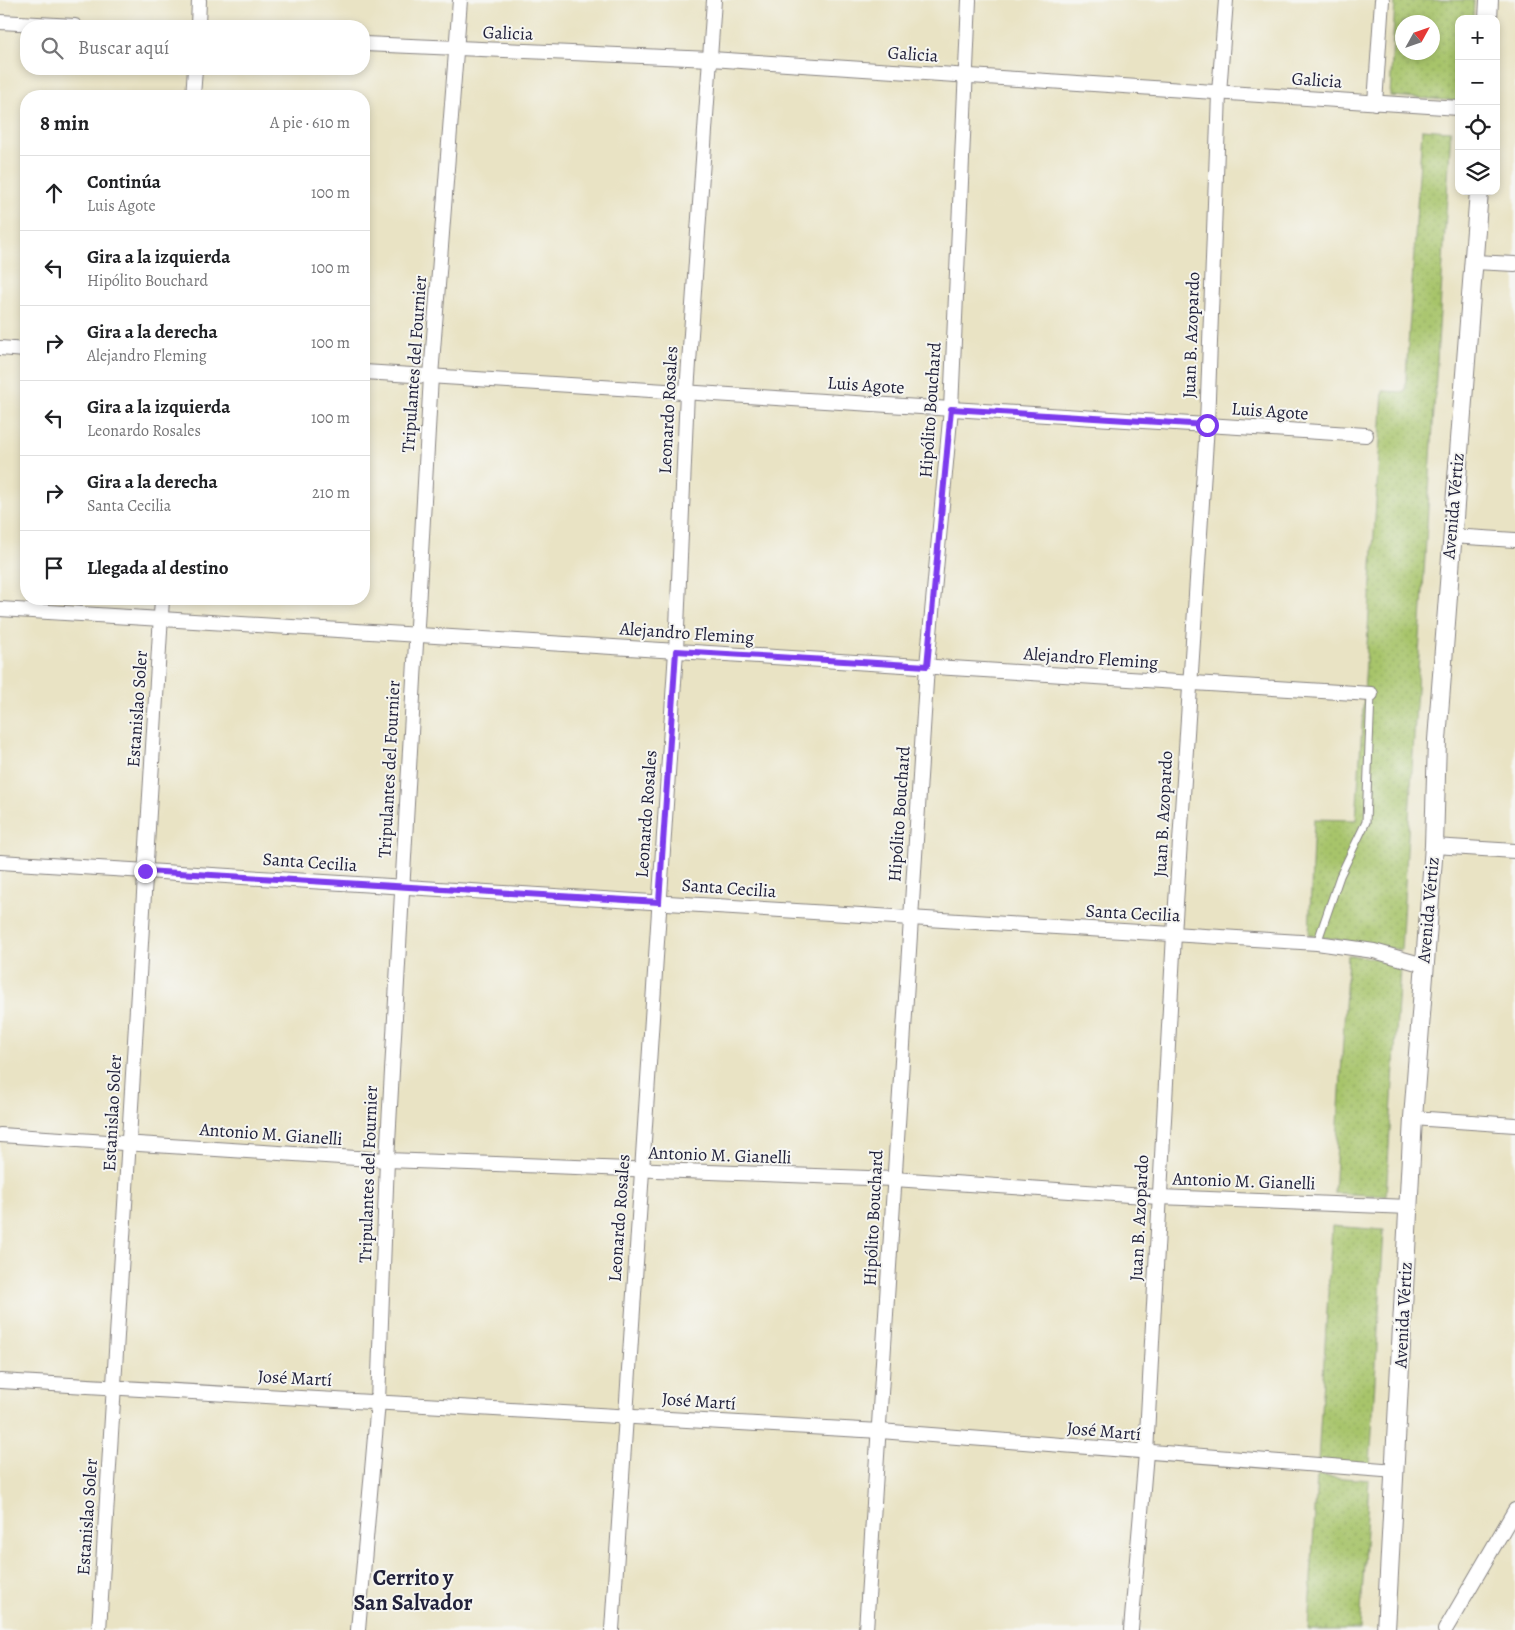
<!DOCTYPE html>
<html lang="es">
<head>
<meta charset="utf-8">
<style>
  :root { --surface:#fff; --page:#f6f6f6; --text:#202124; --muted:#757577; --line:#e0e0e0 }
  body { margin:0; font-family:Alegreya,serif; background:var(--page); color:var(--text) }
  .controls { position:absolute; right:15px; top:15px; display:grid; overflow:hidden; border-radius:10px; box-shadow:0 2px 8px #0003 }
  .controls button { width:45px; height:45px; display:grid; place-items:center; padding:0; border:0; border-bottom:1px solid var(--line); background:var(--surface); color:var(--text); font:25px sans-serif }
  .compass { position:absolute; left:1395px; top:15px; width:45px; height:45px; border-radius:50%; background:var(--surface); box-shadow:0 2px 8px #0003; rotate:50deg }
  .stop { position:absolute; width:15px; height:15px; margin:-11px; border:4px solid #7c3aed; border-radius:50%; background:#fff }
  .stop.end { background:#7c3aed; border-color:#fff; box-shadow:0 1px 5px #0008 }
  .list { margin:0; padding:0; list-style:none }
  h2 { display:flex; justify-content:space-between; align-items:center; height:65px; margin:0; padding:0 20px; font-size:21px }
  h2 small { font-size:16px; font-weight:400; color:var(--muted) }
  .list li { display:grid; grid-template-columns:32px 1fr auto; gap:15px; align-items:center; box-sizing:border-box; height:75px; padding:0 20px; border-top:1px solid var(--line) }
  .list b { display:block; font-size:19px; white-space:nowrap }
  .list p { margin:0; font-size:16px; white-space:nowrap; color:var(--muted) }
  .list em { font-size:16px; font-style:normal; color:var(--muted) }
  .icon { flex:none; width:28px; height:28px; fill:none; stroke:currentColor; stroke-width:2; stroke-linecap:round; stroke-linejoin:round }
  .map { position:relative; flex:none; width:1515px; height:1630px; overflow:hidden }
  .search { position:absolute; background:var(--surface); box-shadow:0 2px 8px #0003; left:20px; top:20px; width:350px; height:55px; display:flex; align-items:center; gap:12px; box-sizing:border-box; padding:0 18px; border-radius:20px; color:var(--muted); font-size:19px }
  .panel { position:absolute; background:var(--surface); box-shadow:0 2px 8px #0003; left:20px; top:90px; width:350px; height:515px; border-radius:20px }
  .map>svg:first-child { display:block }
  .park { fill:url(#park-dots); stroke:#647353; fill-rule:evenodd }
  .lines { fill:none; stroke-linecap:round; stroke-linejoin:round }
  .service-casing { stroke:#868280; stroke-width:9 }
  .minor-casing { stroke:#868280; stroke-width:16 }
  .tertiary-casing { stroke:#868280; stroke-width:20 }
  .service { stroke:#fff; stroke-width:7 }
  .minor { stroke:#fff; stroke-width:14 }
  .tertiary { stroke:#fff; stroke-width:18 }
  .route { stroke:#7c3aed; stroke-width:6 }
  .labels { text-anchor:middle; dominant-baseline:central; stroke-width:4; stroke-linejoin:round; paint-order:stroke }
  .street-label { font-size:18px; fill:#22223b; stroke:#f6f6f2 }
  .district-label { font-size:22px; font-weight:bold; fill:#22223b; stroke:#f6f6f2 }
</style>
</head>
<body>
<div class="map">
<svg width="1515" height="1630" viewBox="0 0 1515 1630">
  <defs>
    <pattern id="park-dots" width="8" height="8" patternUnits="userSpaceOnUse" patternTransform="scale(1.25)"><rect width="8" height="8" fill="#a7c46b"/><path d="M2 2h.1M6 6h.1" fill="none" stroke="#8fa85e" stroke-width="1.8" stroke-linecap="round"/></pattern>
  </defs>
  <rect width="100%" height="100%" fill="#f6f6f2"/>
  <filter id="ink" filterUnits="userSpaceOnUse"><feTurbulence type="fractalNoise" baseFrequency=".02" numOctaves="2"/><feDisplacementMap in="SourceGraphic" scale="10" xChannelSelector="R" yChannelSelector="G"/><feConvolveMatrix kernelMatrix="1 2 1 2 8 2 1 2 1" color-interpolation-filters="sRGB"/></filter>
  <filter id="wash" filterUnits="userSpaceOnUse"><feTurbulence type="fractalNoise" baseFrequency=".0096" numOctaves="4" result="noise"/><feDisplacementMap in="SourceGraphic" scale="20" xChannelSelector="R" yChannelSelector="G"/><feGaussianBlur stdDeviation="1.12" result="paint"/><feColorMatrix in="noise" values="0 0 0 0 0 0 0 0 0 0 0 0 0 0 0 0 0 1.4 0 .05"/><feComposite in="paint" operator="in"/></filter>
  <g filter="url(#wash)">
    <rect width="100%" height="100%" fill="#e9e3c4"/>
    <g class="park">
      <path d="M1395 0H1474L1473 19H1459V101L1390 96ZM1402 22H1432V52H1402Z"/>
      <path d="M1422 129 1451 131 1401 950 1309 935 1314 819 1356 820 1383 391 1405 392Z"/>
      <path d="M1348 955 1374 958 1400 969 1386 1196 1334 1193Z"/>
      <path d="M1332 1226 1384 1230 1370 1465 1318 1461Z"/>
      <path d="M1317 1476 1369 1480 1360 1630H1308Z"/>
    </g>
  </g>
  <g filter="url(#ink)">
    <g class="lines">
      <defs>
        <path id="service" d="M1317 943 1340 876 1366 822 1371 694"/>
        <g id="minor">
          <path d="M0 22 75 26"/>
          <path d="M198 26 199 0"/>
          <path d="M364 44 711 59 1459 108"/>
          <path d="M193 96 195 69"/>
          <path d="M1375 103 1382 0"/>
          <path d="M1474 262 1515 264"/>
          <path d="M0 348 26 350"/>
          <path d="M364 372 1366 435"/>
          <path d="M1451 536 1515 540"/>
          <path d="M0 609 1371 694"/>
          <path d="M1434 846 1515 851"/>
          <path d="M0 862 1317 943 1374 951 1424 965"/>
          <path d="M1413 1118 1515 1125"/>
          <path d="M0 1135 387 1160 894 1179 1159 1197 1409 1207"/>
          <path d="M0 1381 880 1431 1396 1471"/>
          <path d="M99 1630 162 599"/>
          <path d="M358 1630 378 1402 387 1160 431 376 460 0"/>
          <path d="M612 1630 676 651 687 392 714 0"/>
          <path d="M866 1630 927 666 951 409 969 0"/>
          <path d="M1131 1630 1146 1453 1174 934 1207 425 1219 93 1226 0"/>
          <path d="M1445 1630 1515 1510"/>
        </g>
        <g id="tertiary">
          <path d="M1488 19 1489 0"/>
          <path d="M1386 1630 1413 1118 1434 846 1437 740 1479 191"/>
        </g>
      </defs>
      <use href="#service" class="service-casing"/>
      <use href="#minor" class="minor-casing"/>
      <use href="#tertiary" class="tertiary-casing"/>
      <use href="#service" class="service"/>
      <use href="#minor" class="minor"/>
      <use href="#tertiary" class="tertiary"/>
    </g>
  </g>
  <g class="lines" filter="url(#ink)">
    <path class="route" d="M145 871 659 902 676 651 927 666 951 409 1207 425"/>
  </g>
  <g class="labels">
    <g class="street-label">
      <text transform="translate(508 33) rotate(2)">Galicia</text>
      <text transform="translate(913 54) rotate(4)">Galicia</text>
      <text transform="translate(1317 80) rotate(4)">Galicia</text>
      <text transform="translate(1191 335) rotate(-88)">Juan B. Azopardo</text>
      <text transform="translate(414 364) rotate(-86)">Tripulantes del Fournier</text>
      <text transform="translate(866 385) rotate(4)">Luis Agote</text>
      <text transform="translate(668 410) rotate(-87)">Leonardo Rosales</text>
      <text transform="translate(930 410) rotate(-86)">Hipólito Bouchard</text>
      <text transform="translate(1270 411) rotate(4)">Luis Agote</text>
      <text transform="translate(1453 506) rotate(-85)">Avenida Vértiz</text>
      <text transform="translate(687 633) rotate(4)">Alejandro Fleming</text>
      <text transform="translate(1091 658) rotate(4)">Alejandro Fleming</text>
      <text transform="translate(137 709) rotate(-86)">Estanislao Soler</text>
      <text transform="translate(389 769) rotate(-87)">Tripulantes del Fournier</text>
      <text transform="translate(646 814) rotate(-86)">Leonardo Rosales</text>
      <text transform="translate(899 814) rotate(-86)">Hipólito Bouchard</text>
      <text transform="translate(1163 814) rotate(-87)">Juan B. Azopardo</text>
      <text transform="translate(310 862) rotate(4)">Santa Cecilia</text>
      <text transform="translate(729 888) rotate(4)">Santa Cecilia</text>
      <text transform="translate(1428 910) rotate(-85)">Avenida Vértiz</text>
      <text transform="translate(1133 913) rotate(3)">Santa Cecilia</text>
      <text transform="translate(112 1113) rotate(-87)">Estanislao Soler</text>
      <text transform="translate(271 1134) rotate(4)">Antonio M. Gianelli</text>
      <text transform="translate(720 1155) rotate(2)">Antonio M. Gianelli</text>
      <text transform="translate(368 1174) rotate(-88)">Tripulantes del Fournier</text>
      <text transform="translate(1244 1181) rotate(2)">Antonio M. Gianelli</text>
      <text transform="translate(619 1218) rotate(-86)">Leonardo Rosales</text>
      <text transform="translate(873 1218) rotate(-87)">Hipólito Bouchard</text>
      <text transform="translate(1139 1218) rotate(-87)">Juan B. Azopardo</text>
      <text transform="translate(1403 1315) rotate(-87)">Avenida Vértiz</text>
      <text transform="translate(295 1378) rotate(3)">José Martí</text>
      <text transform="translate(699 1401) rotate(4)">José Martí</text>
      <text transform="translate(1104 1431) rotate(5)">José Martí</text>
      <text transform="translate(87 1517) rotate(-86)">Estanislao Soler</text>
    </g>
    <g class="district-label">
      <text x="413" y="1578">Cerrito y<tspan x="413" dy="25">San Salvador</tspan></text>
    </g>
  </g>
</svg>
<div class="controls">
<button>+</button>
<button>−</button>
<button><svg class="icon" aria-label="locate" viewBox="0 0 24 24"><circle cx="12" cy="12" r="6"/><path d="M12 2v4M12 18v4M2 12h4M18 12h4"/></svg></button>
<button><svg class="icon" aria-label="layers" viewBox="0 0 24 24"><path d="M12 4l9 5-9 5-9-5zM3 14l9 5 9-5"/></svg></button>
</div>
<svg class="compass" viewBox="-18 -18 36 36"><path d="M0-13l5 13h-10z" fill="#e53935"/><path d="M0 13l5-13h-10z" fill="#757577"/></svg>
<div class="stop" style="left:1207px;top:425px"></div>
<div class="stop end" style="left:145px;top:871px"></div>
<div class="search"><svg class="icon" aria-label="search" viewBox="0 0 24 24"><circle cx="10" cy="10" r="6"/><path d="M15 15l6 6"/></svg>Buscar aquí</div>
<section class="panel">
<h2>8 min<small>A pie · 610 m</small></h2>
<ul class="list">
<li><svg class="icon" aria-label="ahead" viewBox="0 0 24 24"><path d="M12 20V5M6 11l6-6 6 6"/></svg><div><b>Continúa</b><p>Luis Agote</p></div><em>100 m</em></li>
<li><svg class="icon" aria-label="left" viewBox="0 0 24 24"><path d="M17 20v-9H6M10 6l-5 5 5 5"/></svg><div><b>Gira a la izquierda</b><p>Hipólito Bouchard</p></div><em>100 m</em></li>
<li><svg class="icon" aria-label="right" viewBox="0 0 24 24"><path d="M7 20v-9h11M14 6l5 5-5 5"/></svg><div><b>Gira a la derecha</b><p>Alejandro Fleming</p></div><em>100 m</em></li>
<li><svg class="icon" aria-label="left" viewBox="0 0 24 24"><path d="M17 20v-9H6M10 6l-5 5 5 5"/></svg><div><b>Gira a la izquierda</b><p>Leonardo Rosales</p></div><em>100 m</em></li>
<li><svg class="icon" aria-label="right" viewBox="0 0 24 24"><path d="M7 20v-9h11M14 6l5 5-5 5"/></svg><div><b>Gira a la derecha</b><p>Santa Cecilia</p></div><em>210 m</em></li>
<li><svg class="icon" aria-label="arrive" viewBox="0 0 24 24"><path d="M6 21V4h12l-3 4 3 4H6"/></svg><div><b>Llegada al destino</b></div></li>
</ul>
</section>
</div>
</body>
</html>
